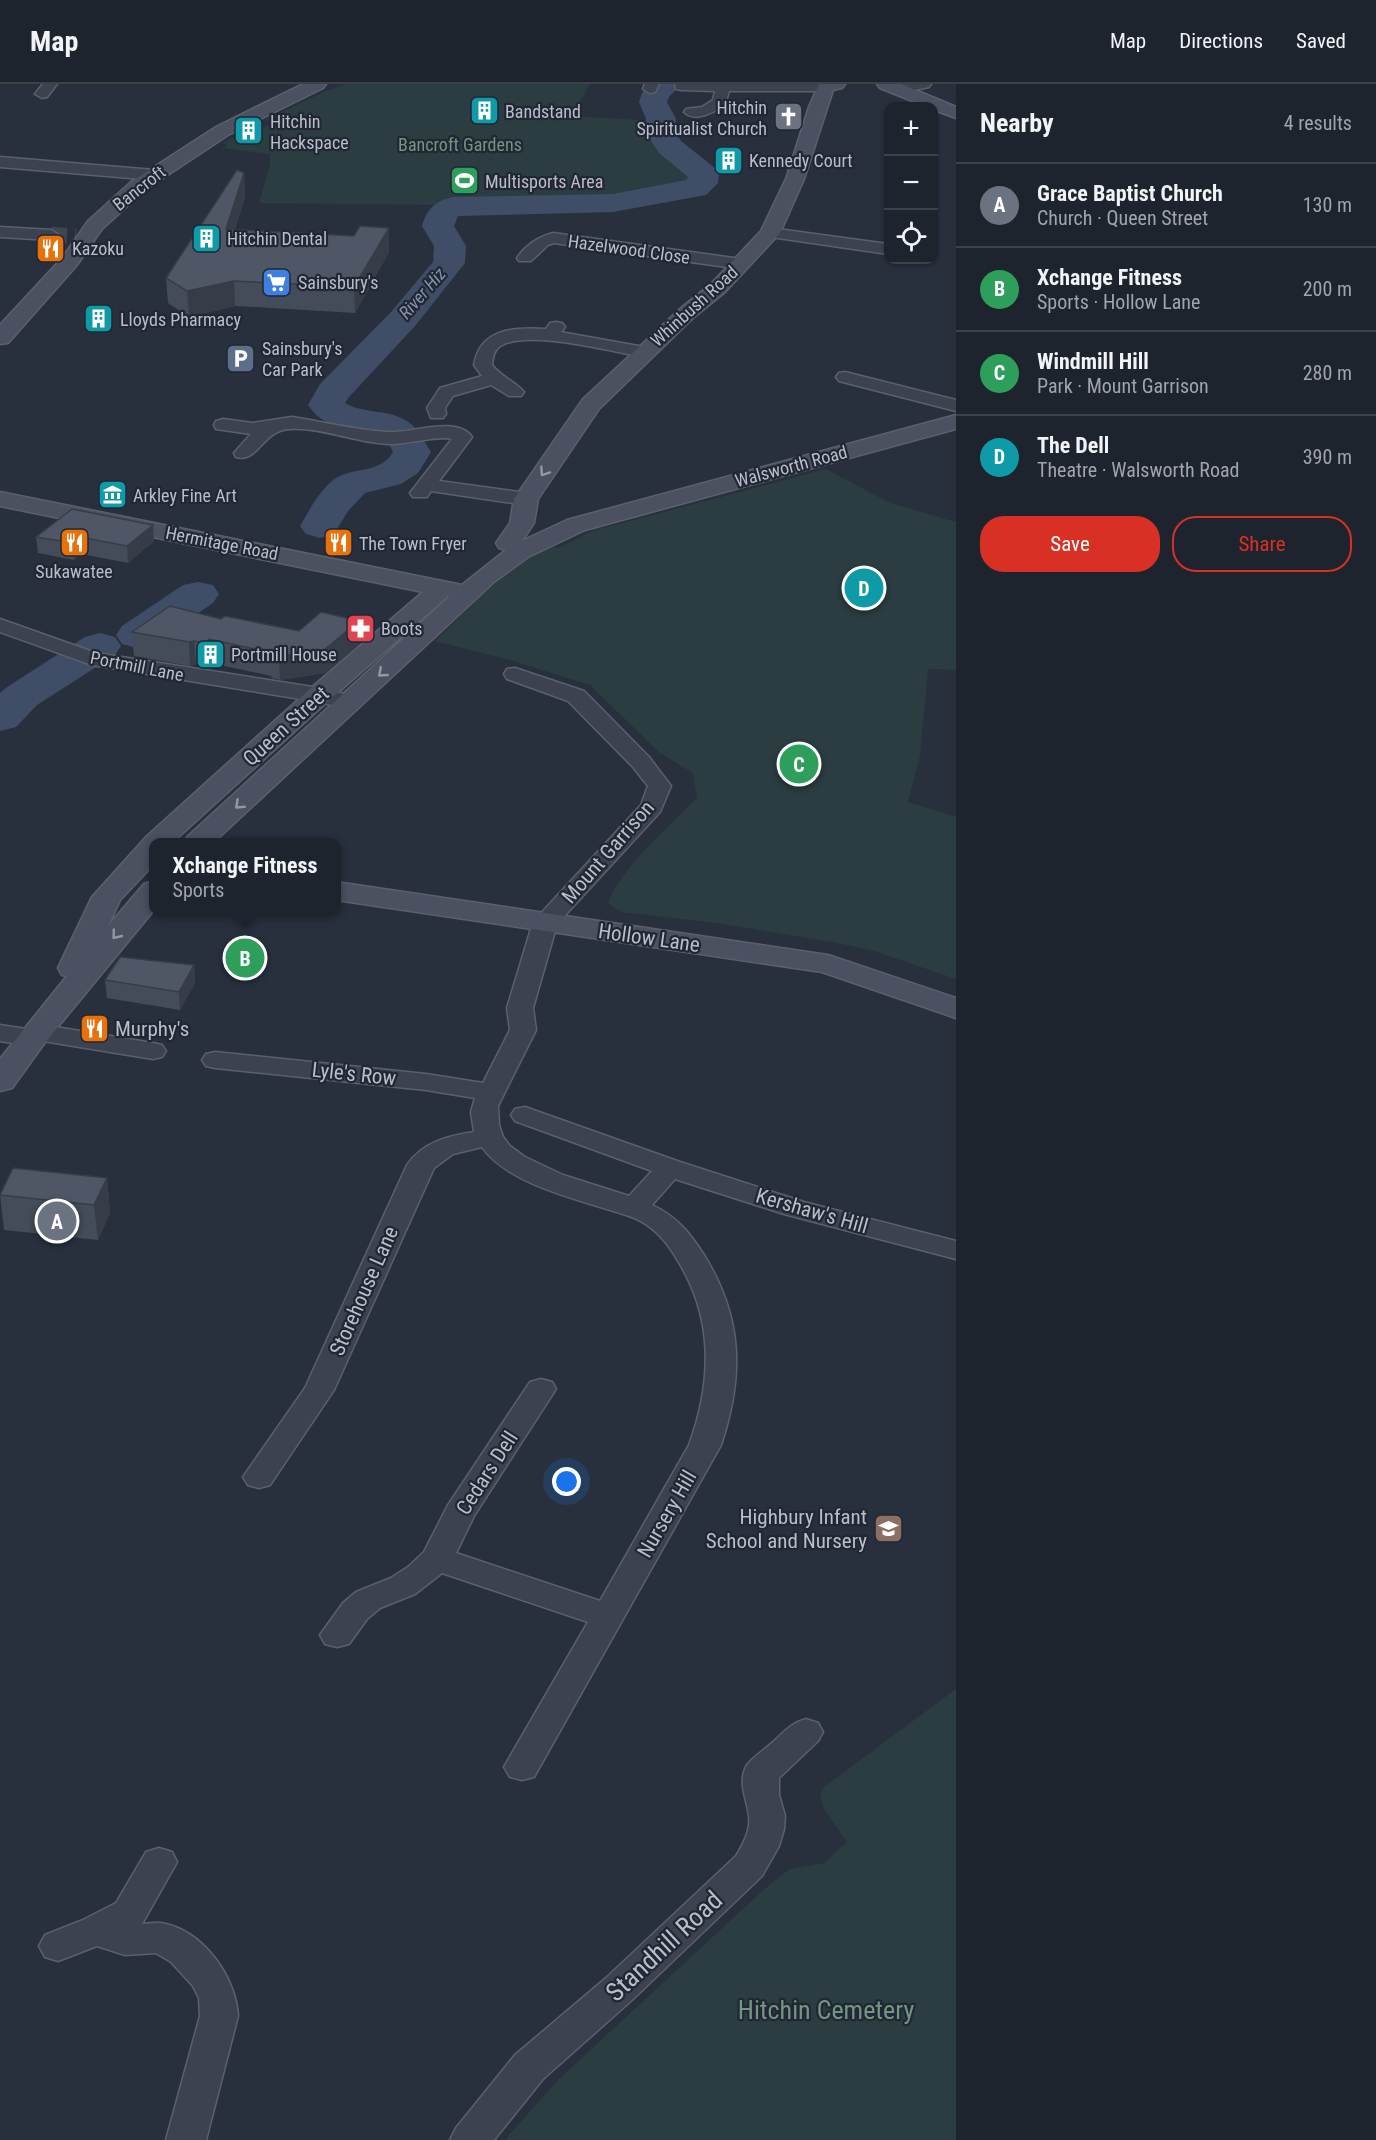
<!DOCTYPE html>
<html lang="en">
<head>
<meta charset="utf-8">
<style>
  :root { --surface:#1e242e; --page:#262c36; --text:#f1f3f6; --muted:#a1a4aa; --line:#3c414a; --accent:#d93025 }
  body { margin:0; font-family:"Roboto Condensed",sans-serif; background:var(--page); color:var(--text) }
  .controls { position:absolute; right:18px; top:18px; display:grid; overflow:hidden; border-radius:12px; box-shadow:0 2px 4px #0004 }
  .controls button { width:54px; height:54px; display:grid; place-items:center; padding:0; border:0; border-bottom:2px solid var(--line); background:var(--surface); color:var(--text); font:30px sans-serif }
  .you { position:absolute; left:567px; top:1398px; width:21px; height:21px; margin:-15px; border:4px solid #fff; border-radius:50%; background:#1a73e8; box-shadow:0 0 0 9px #1a73e833 }
  .badge { display:grid; place-items:center; width:39px; height:39px; border-radius:50%; background:var(--accent); color:#fff; font-size:20px; font-weight:700 }
  .pin { position:absolute; translate:-50% -50%; border:3px solid #fff; box-shadow:0 2px 6px #0006 }
  .popup { position:absolute; left:149px; top:754px; width:192px; height:78px; box-sizing:border-box; display:grid; place-content:center; border-radius:12px; background:var(--surface); filter:drop-shadow(0 2px 4px #0005); font-size:20px; white-space:nowrap; color:var(--muted) }
  .popup b { font-size:22px; color:var(--text) }
  .popup::after { content:''; position:absolute; left:50%; top:100%; margin-left:-12px; border:12px solid transparent; border-top-color:var(--surface) }
  .list { margin:0; padding:0; list-style:none }
  h2 { display:flex; justify-content:space-between; align-items:center; height:78px; margin:0; padding:0 24px; font-size:26px }
  h2 small { font-size:20px; font-weight:400; color:var(--muted) }
  .list li { display:grid; grid-template-columns:39px 1fr auto; gap:18px; align-items:center; box-sizing:border-box; height:84px; padding:0 24px; border-top:2px solid var(--line) }
  .list b { display:block; font-size:22px; white-space:nowrap }
  .list p { margin:0; font-size:20px; white-space:nowrap; color:var(--muted) }
  .list em { font-size:20px; font-style:normal; color:var(--muted) }
  .actions { display:flex; gap:12px; padding:18px 24px }
  .actions a { flex:1; padding:14px 0; border:2px solid var(--accent); border-radius:24px; text-align:center; font-size:21px; color:var(--accent) }
  .actions .main { background:var(--accent); color:#fff }
  .icon { flex:none; width:33px; height:33px; fill:none; stroke:currentColor; stroke-width:2; stroke-linecap:round; stroke-linejoin:round }
  .map { position:relative; flex:none; width:956px; height:2056px; overflow:hidden }
  header { display:flex; align-items:center; gap:36px; box-sizing:border-box; height:84px; padding:0 30px; background:var(--surface); border-bottom:2px solid var(--line) }
  header strong { font-size:28px }
  nav { display:flex; gap:33px; margin-inline-start:auto; font-size:21px }
  main { display:flex }
  aside { flex:1; background:var(--surface) }
  .map>svg:first-child { display:block }
  .green { fill:#2b3d40 }
  .water { fill:#404d66 }
  .lines { fill:none; stroke-linecap:round; stroke-linejoin:round }
  .river { fill:#404d66; fill-rule:evenodd }
  .street-tunnel { stroke:#3e4553; stroke-width:16; stroke-dasharray:16 8; stroke-linecap:butt }
  .street-casing { stroke:#5a606c; stroke-width:3 }
  .secondary-casing { stroke:#5a606c; stroke-width:3 }
  .street { fill:#3c424f; fill-rule:evenodd }
  .secondary { fill:#4b5161; fill-rule:evenodd }
  .wall { fill:#444b59 }
  .shaded-wall { fill:#373d48 }
  .building { fill:#4f5767; stroke:#373d48; stroke-width:1.5 }
  .oneway { stroke:#9298a5 }
  .labels { text-anchor:middle; dominant-baseline:central; stroke-width:4.5; stroke-linejoin:round; paint-order:stroke }
  .far-poi-label { font-size:18px; fill:#b9bec9; stroke:#212734; text-anchor:start }
  .far-park-label { font-size:18px; fill:#72977e; stroke:#212734 }
  .far-street-label { font-size:18px; fill:#b9bec9; stroke:#212734 }
  .far-water-label { font-size:18px; font-style:italic; fill:#8492ad; stroke:#212734 }
  .street-label { font-size:21px; fill:#b9bec9; stroke:#212734 }
  .poi-label { font-size:21px; fill:#b9bec9; stroke:#212734; text-anchor:start }
  .near-street-label { font-size:26px; fill:#b9bec9; stroke:#212734 }
  .near-park-label { font-size:26px; fill:#72977e; stroke:#212734 }
</style>
</head>
<body>
<header>
<strong>Map</strong>
<nav><a>Map</a><a>Directions</a><a>Saved</a></nav>
</header>
<main>
<div class="map">
<svg width="956" height="2056" viewBox="0 0 956 2056">
  <rect width="100%" height="100%" fill="#28303e"/>
  <g class="green">
    <path d="M346 0H590L572 32 654 37 652 50 663 64 699 89 691 102 657 106 615 115 436 121 259 119 270 80V70L224 64 227 62 224 59 231 54 241 56 274 38 265 36 326 7Z"/>
    <path d="M826 385 890 419 956 438V586L928 585 920 672 908 718 956 733V895L871 866 832 858 717 839 621 828 608 819C621 784 669 742 697 714L693 689 660 669 590 601 506 575 435 557 482 511 542 460 558 464 592 447Z"/>
    <path d="M956 1605V2056H505L558 1996 770 1800 790 1785 824 1779 847 1758 824 1725 820 1711 824 1703Z"/>
  </g>
  <path class="water" d="M68 577 75 579 77 585 21 622 0 646V618L48 582Z"/>
  <g class="lines">
    <g class="river">
      <path d="M650 0H681L669 13 667 18 676 35 675 48 681 57 715 84 719 90 718 99 706 111 613 128 458 132 454 142 466 162 465 179 415 242 349 313 345 319C365 331 394 324 412 341 420 348 425 359 431 368L418 389 401 400 365 409 348 427 334 450 320 454 306 450 300 442C309 427 322 401 338 393 357 383 381 389 393 368 391 364 389 359 385 356 365 336 332 356 308 321L320 300 391 228 433 178 434 162 422 142C427 124 436 117 453 113L613 110 686 96 688 93 659 69 645 48 646 35 639 18 642 9Z"/>
      <path d="M198 498 213 501 219 510 213 519 152 560 137 564 122 560 116 551 122 542 183 501Z"/>
      <path d="M100 549 115 553 121 562 115 571 37 621 16 643 0 647V609L7 603 85 553Z"/>
    </g>
    <path class="street-tunnel" d="M51 151 76 152"/>
    <defs>
      <g id="street">
        <path d="M43 0H57L47 13 42 14 35 10Z"/>
        <path d="M645 0H659L655 8 650 9 643 5Z"/>
        <path d="M675 0H831L833 3 826 7H729L725 21C714 28 695 39 684 28L686 25 702 23 713 16 715 7 681 6 676 5Z"/>
        <path d="M903 0H931L929 3 899 9 892 5 894 2Z"/>
        <path d="M0 73 154 86 162 91 154 96 0 83Z"/>
        <path d="M0 143 51 146 59 151 51 156 0 153Z"/>
        <path d="M770 144 888 160V170L764 152 762 149Z"/>
        <path d="M553 149 741 175 749 180 741 185 554 159 548 161 531 177H519L517 174C526 161 538 153 553 149Z"/>
        <path d="M556 238 562 239 565 243 561 248 566 249 644 263 650 264 653 268 650 272 644 273C613 268 521 243 498 264 493 268 493 275 492 281 501 293 515 297 524 308L521 312H509L491 301 453 312 445 324 446 330 443 334H431L427 324 440 304 482 292 474 281C480 244 515 243 546 245L550 239Z"/>
        <path d="M845 288 956 316V327L839 297 836 293 839 289Z"/>
        <path d="M292 333C324 338 356 346 388 348 410 350 457 331 472 353L439 397 526 409 533 411 536 415 533 419 526 421 431 407 427 413H413L410 409 452 355 447 354C428 354 410 359 392 360 359 360 323 343 290 345 262 346 259 379 236 373L234 369 251 350 216 345 214 341 216 337 223 335 253 339Z"/>
        <path d="M0 535 96 569 319 604 357 613 360 618 357 623 349 625 319 618 92 581 0 548Z"/>
        <path d="M515 584 584 607 649 673 671 702 660 728 557 840 533 924 536 946 498 1022 499 1041 503 1053 510 1062 525 1073 563 1091 629 1112 652 1087 515 1037 511 1031 515 1025 525 1023 680 1078 804 1118 956 1157V1175L784 1130 675 1095 652 1121C676 1132 690 1149 704 1171 743 1234 744 1292 721 1361L534 1693 522 1696 510 1693 504 1683 588 1538 442 1489 415 1510 380 1524 367 1535 349 1560 337 1563 325 1560 320 1551 343 1519 356 1508 391 1494 408 1483 424 1468 448 1421 530 1298 541 1295 552 1298 556 1305 474 1432 456 1469 600 1517 689 1361C712 1298 714 1235 678 1177 666 1156 652 1140 629 1132 586 1117 509 1102 482 1063L453 1070 434 1084 334 1306 270 1401 259 1404 248 1401 243 1393 305 1304 407 1081C423 1058 448 1052 474 1048L471 1028 475 1014 426 1006 215 984 206 982 202 976 206 970 215 968 426 990 483 999 510 946 507 924 533 838 641 721 648 702 633 683 568 617 507 595 504 590 507 585Z"/>
        <path d="M37 940 153 959 162 961 166 967 162 973 153 975 43 957 32 962 0 957V941L26 945Z"/>
        <path d="M806 1635 818 1639 823 1648 818 1657 779 1694V1711L785 1732 784 1745 779 1762 762 1792 632 1916 543 1995 494 2056H450L456 2044 515 1971 606 1894 736 1772C743 1760 751 1746 749 1732 747 1715 737 1698 747 1681 753 1673 764 1666 772 1659 783 1649 791 1639 806 1635Z"/>
        <path d="M159 1764 172 1768 177 1778 142 1840C148 1840 156 1838 161 1839 203 1846 236 1893 238 1932L206 2056H166L200 1932 199 1914 193 1902 171 1878 156 1869 125 1871 97 1862 58 1877 45 1873 39 1862 45 1851 83 1836 116 1819 146 1768Z"/>
      </g>
      <g id="secondary">
        <path d="M303 0H326L323 4 228 51 145 106 102 145 77 181 8 259 0 260V241L63 173 88 137 131 98 216 43Z"/>
        <path d="M819 0H845L842 4 833 6 804 95 780 149 725 208 694 233 599 325 538 415 534 439 522 457 567 436 956 331V345L585 446 528 473 494 498 214 758H184L188 752 449 513 448 512 328 617 173 758H154V780L120 816 108 842 144 800 154 797V826L43 961 12 1004 0 1007V975L67 892 62 891 58 884 92 813 147 752 310 605 423 508 0 422V408L462 501 506 466 499 464 496 459 510 439 514 415 583 315 680 225 711 200 761 147 786 95 809 23Z"/>
        <path d="M877 0H901L956 23V34L934 26V22H925L880 4Z"/>
        <path d="M336 798 828 871 956 914V934L822 888 336 816Z"/>
      </g>
    </defs>
    <use href="#street" class="street-casing"/>
    <use href="#secondary" class="secondary-casing"/>
    <use href="#street" class="street"/>
    <use href="#secondary" class="secondary"/>
  </g>
  <g class="wall">
    <path d="M244 89 245 113 235 145 354 152 389 144V168L355 229 235 222 189 233 168 219 166 194Z"/>
    <path d="M72 425 154 457 128 479 82 470 74 476 38 469 36 453Z"/>
    <path d="M221 535 299 547 359 537V560L325 589 280 596 272 594 271 592 211 579 206 582 196 580 190 582 134 572 132 548Z"/>
    <path d="M194 881 195 899 180 926 107 914 105 896Z"/>
    <path d="M107 1094 110 1129 98 1156 4 1146 0 1110Z"/>
  </g>
  <g class="shaded-wall">
    <path d="M244 89 245 113 228 169 226 145Z"/>
    <path d="M389 144V168L355 229 354 203Z"/>
    <path d="M234 197 235 222 189 233 187 207Z"/>
    <path d="M153 441 154 457 128 479 127 462Z"/>
    <path d="M80 453 82 470 74 476 73 459Z"/>
    <path d="M359 537V560L325 589 280 596 279 572Z"/>
    <path d="M209 555 211 579 206 582 205 559Z"/>
    <path d="M194 557 196 580 190 582 189 558Z"/>
    <path d="M194 881 195 899 180 926 179 908Z"/>
    <path d="M107 1094 110 1129 98 1156 94 1121Z"/>
  </g>
  <g class="building">
    <path d="M237 86 244 89 226 145 354 152 360 142 389 144 354 203 234 197 187 207 166 194Z"/>
    <path d="M72 425 153 441 127 462 80 453 73 459 36 453Z"/>
    <path d="M170 522 221 535 225 532 299 547 321 528 359 537 324 566 279 572 270 571 273 569 209 555 205 559 194 557 189 558 132 548Z"/>
    <path d="M120 873 194 881 179 908 105 896Z"/>
    <path d="M13 1084 107 1094 94 1121 0 1111Z"/>
  </g>
  <defs><path id="oneway-chevron" d="M-2-3.5L2.5 0L-2 3.5" fill="none" stroke-width="1.6" stroke-linecap="round" stroke-linejoin="round" transform="scale(1.5)"/></defs>
  <g class="oneway">
    <use href="#oneway-chevron" transform="translate(544 388) rotate(124)"/>
    <use href="#oneway-chevron" transform="translate(382 589) rotate(139)"/>
    <use href="#oneway-chevron" transform="translate(239 721) rotate(137)"/>
    <use href="#oneway-chevron" transform="translate(116 851) rotate(129)"/>
  </g>
  <defs>
    <symbol id="building-square" viewBox="-11 -11 22 22"><rect x="-9" y="-9" width="18" height="18" rx="4" fill="#0f9aa8" stroke="#212734"/><path d="M-4-6H4V6H1V3H-1V6H-4ZM-2.5-4.3h1.7v1.8h-1.7ZM.8-4.3h1.7v1.8H.8ZM-2.5-1h1.7V.8h-1.7ZM.8-1h1.7V.8H.8Z" fill="#fff"/></symbol>
    <symbol id="church-square" viewBox="-11 -11 22 22"><rect x="-9" y="-9" width="18" height="18" rx="4" fill="#6b7280" stroke="#212734"/><path d="M-1.2-6h2.4v3.5h3.3v2.4h-3.3V6h-2.4V-.1h-3.3v-2.4h3.3Z" fill="#fff"/></symbol>
    <symbol id="stadium-square" viewBox="-11 -11 22 22"><rect x="-9" y="-9" width="18" height="18" rx="4" fill="#2e9e5b" stroke="#212734"/><path d="M0-5a6.5 5 0 1 0 0 10a6.5 5 0 1 0 0-10ZM-3.5-1.8h7v3.6h-7Z" fill="#fff"/></symbol>
    <symbol id="restaurant-square" viewBox="-11 -11 22 22"><rect x="-9" y="-9" width="18" height="18" rx="4" fill="#e8710a" stroke="#212734"/><path d="M-5-6h1v4h1v-4h1v4h1v-4h1v5L-1.5 .5V6h-2V.5L-5-1ZM5-6V6H3V1.5H1.5Q1.5-4 5-6Z" fill="#fff"/></symbol>
    <symbol id="supermarket-square" viewBox="-11 -11 22 22"><rect x="-9" y="-9" width="18" height="18" rx="4" fill="#3f7fe0" stroke="#212734"/><path d="M-6-5.5h2.5l.6 2H6L4.5 2H-2.5L-4.4-4H-6ZM-1.5 3.2a1.3 1.3 0 1 0 .1 0ZM3 3.2a1.3 1.3 0 1 0 .1 0Z" fill="#fff"/></symbol>
    <symbol id="parking-square" viewBox="-11 -11 22 22"><rect x="-9" y="-9" width="18" height="18" rx="4" fill="#5c6f8a" stroke="#212734"/><path d="M-3.5-5.5H1a3.5 3.5 0 0 1 0 7H-1V5.5H-3.5ZM-1-3.4V-.6H.8a1.4 1.4 0 0 0 0-2.8Z" fill="#fff"/></symbol>
    <symbol id="museum-square" viewBox="-11 -11 22 22"><rect x="-9" y="-9" width="18" height="18" rx="4" fill="#0f9aa8" stroke="#212734"/><path d="M0-6L6-3V-2H-6V-3ZM-5-1h2V3h-2ZM-1-1h2V3h-2ZM3-1h2V3H3ZM-6 4H6V6H-6Z" fill="#fff"/></symbol>
    <symbol id="pharmacy-square" viewBox="-11 -11 22 22"><rect x="-9" y="-9" width="18" height="18" rx="4" fill="#e0444e" stroke="#212734"/><path d="M-2-6h4v4h4v4h-4v4h-4v-4h-4v-4h4Z" fill="#fff"/></symbol>
    <symbol id="school-square" viewBox="-11 -11 22 22"><rect x="-9" y="-9" width="18" height="18" rx="4" fill="#8d6e63" stroke="#212734"/><path d="M0-5L7-2L0 1L-7-2ZM-4 1L0 2.5L4 1V4Q0 6-4 4Z" fill="#fff"/></symbol>
  </defs>
  <g fill-rule="evenodd">
    <use href="#building-square" x="468" y="10" width="33" height="33"/>
    <use href="#church-square" x="772" y="16" width="33" height="33"/>
    <use href="#building-square" x="232" y="30" width="33" height="33"/>
    <use href="#building-square" x="712" y="60" width="33" height="33"/>
    <use href="#stadium-square" x="448" y="80" width="33" height="33"/>
    <use href="#building-square" x="190" y="138" width="33" height="33"/>
    <use href="#restaurant-square" x="34" y="148" width="33" height="33"/>
    <use href="#supermarket-square" x="260" y="182" width="33" height="33"/>
    <use href="#building-square" x="82" y="218" width="33" height="33"/>
    <use href="#parking-square" x="224" y="258" width="33" height="33"/>
    <use href="#museum-square" x="96" y="394" width="33" height="33"/>
    <use href="#restaurant-square" x="58" y="442" width="33" height="33"/>
    <use href="#restaurant-square" x="322" y="442" width="33" height="33"/>
    <use href="#pharmacy-square" x="344" y="528" width="33" height="33"/>
    <use href="#building-square" x="194" y="554" width="33" height="33"/>
    <use href="#restaurant-square" x="78" y="928" width="33" height="33"/>
    <use href="#school-square" x="872" y="1428" width="33" height="33"/>
  </g>
  <g class="labels">
    <g class="far-poi-label">
      <text x="767" y="23" text-anchor="end">Hitchin<tspan x="767" dy="21">Spiritualist Church</tspan></text>
      <text x="505" y="27">Bandstand</text>
      <text x="270" y="37">Hitchin<tspan x="270" dy="21">Hackspace</tspan></text>
      <text x="749" y="76">Kennedy Court</text>
      <text x="485" y="97">Multisports Area</text>
      <text x="227" y="154">Hitchin Dental</text>
      <text x="72" y="164">Kazoku</text>
      <text x="298" y="198">Sainsbury's</text>
      <text x="120" y="235">Lloyds Pharmacy</text>
      <text x="262" y="264">Sainsbury's<tspan x="262" dy="21">Car Park</tspan></text>
      <text x="133" y="411">Arkley Fine Art</text>
      <text x="359" y="459">The Town Fryer</text>
      <text x="74" y="487" text-anchor="middle">Sukawatee</text>
      <text x="381" y="544">Boots</text>
      <text x="231" y="570">Portmill House</text>
    </g>
    <g class="far-park-label">
      <text x="460" y="60">Bancroft Gardens</text>
    </g>
    <g class="far-street-label">
      <text transform="translate(139 104) rotate(-38)">Bancroft</text>
      <text transform="translate(629 165) rotate(8)">Hazelwood Close</text>
      <text transform="translate(694 222) rotate(-42)">Whinbush Road</text>
      <text transform="translate(791 382) rotate(-15)">Walsworth Road</text>
      <text transform="translate(222 459) rotate(11)">Hermitage Road</text>
      <text transform="translate(137 582) rotate(11)">Portmill Lane</text>
    </g>
    <g class="far-water-label">
      <text transform="translate(422 209) rotate(-49)">River Hiz</text>
    </g>
    <g class="street-label">
      <text transform="translate(286 642) rotate(-42)">Queen Street</text>
      <text transform="translate(608 768) rotate(-49)">Mount Garrison</text>
      <text transform="translate(649 854) rotate(8)">Hollow Lane</text>
      <text transform="translate(354 990) rotate(6)">Lyle's Row</text>
      <text transform="translate(812 1127) rotate(16)">Kershaw's Hill</text>
      <text transform="translate(364 1207) rotate(-66)">Storehouse Lane</text>
      <text transform="translate(487 1389) rotate(-57)">Cedars Dell</text>
      <text transform="translate(667 1430) rotate(-60)">Nursery Hill</text>
    </g>
    <g class="poi-label">
      <text x="115" y="945">Murphy's</text>
      <text x="867" y="1433" text-anchor="end">Highbury Infant<tspan x="867" dy="24">School and Nursery</tspan></text>
    </g>
    <g class="near-street-label">
      <text transform="translate(664 1862) rotate(-43)">Standhill Road</text>
    </g>
    <g class="near-park-label">
      <text x="826" y="1926">Hitchin Cemetery</text>
    </g>
  </g>
</svg>
<div class="controls">
<button>+</button>
<button>−</button>
<button><svg class="icon" aria-label="locate" viewBox="0 0 24 24"><circle cx="12" cy="12" r="6"/><path d="M12 2v4M12 18v4M2 12h4M18 12h4"/></svg></button>
</div>
<div class="you"></div>
<div class="pin badge" style="left:57px;top:1137px;background:#6b7280">A</div>
<div class="pin badge" style="left:245px;top:874px;background:#2e9e5b">B</div>
<div class="popup"><b>Xchange Fitness</b>Sports</div>
<div class="pin badge" style="left:799px;top:680px;background:#2e9e5b">C</div>
<div class="pin badge" style="left:864px;top:504px;background:#0f9aa8">D</div>
</div>
<aside>
<h2>Nearby<small>4 results</small></h2>
<ul class="list">
<li><span class="badge" style="background:#6b7280">A</span><div><b>Grace Baptist Church</b><p>Church · Queen Street</p></div><em>130 m</em></li>
<li><span class="badge" style="background:#2e9e5b">B</span><div><b>Xchange Fitness</b><p>Sports · Hollow Lane</p></div><em>200 m</em></li>
<li><span class="badge" style="background:#2e9e5b">C</span><div><b>Windmill Hill</b><p>Park · Mount Garrison</p></div><em>280 m</em></li>
<li><span class="badge" style="background:#0f9aa8">D</span><div><b>The Dell</b><p>Theatre · Walsworth Road</p></div><em>390 m</em></li>
</ul>
<div class="actions"><a class="main">Save</a><a>Share</a></div>
</aside>
</main>
</body>
</html>
